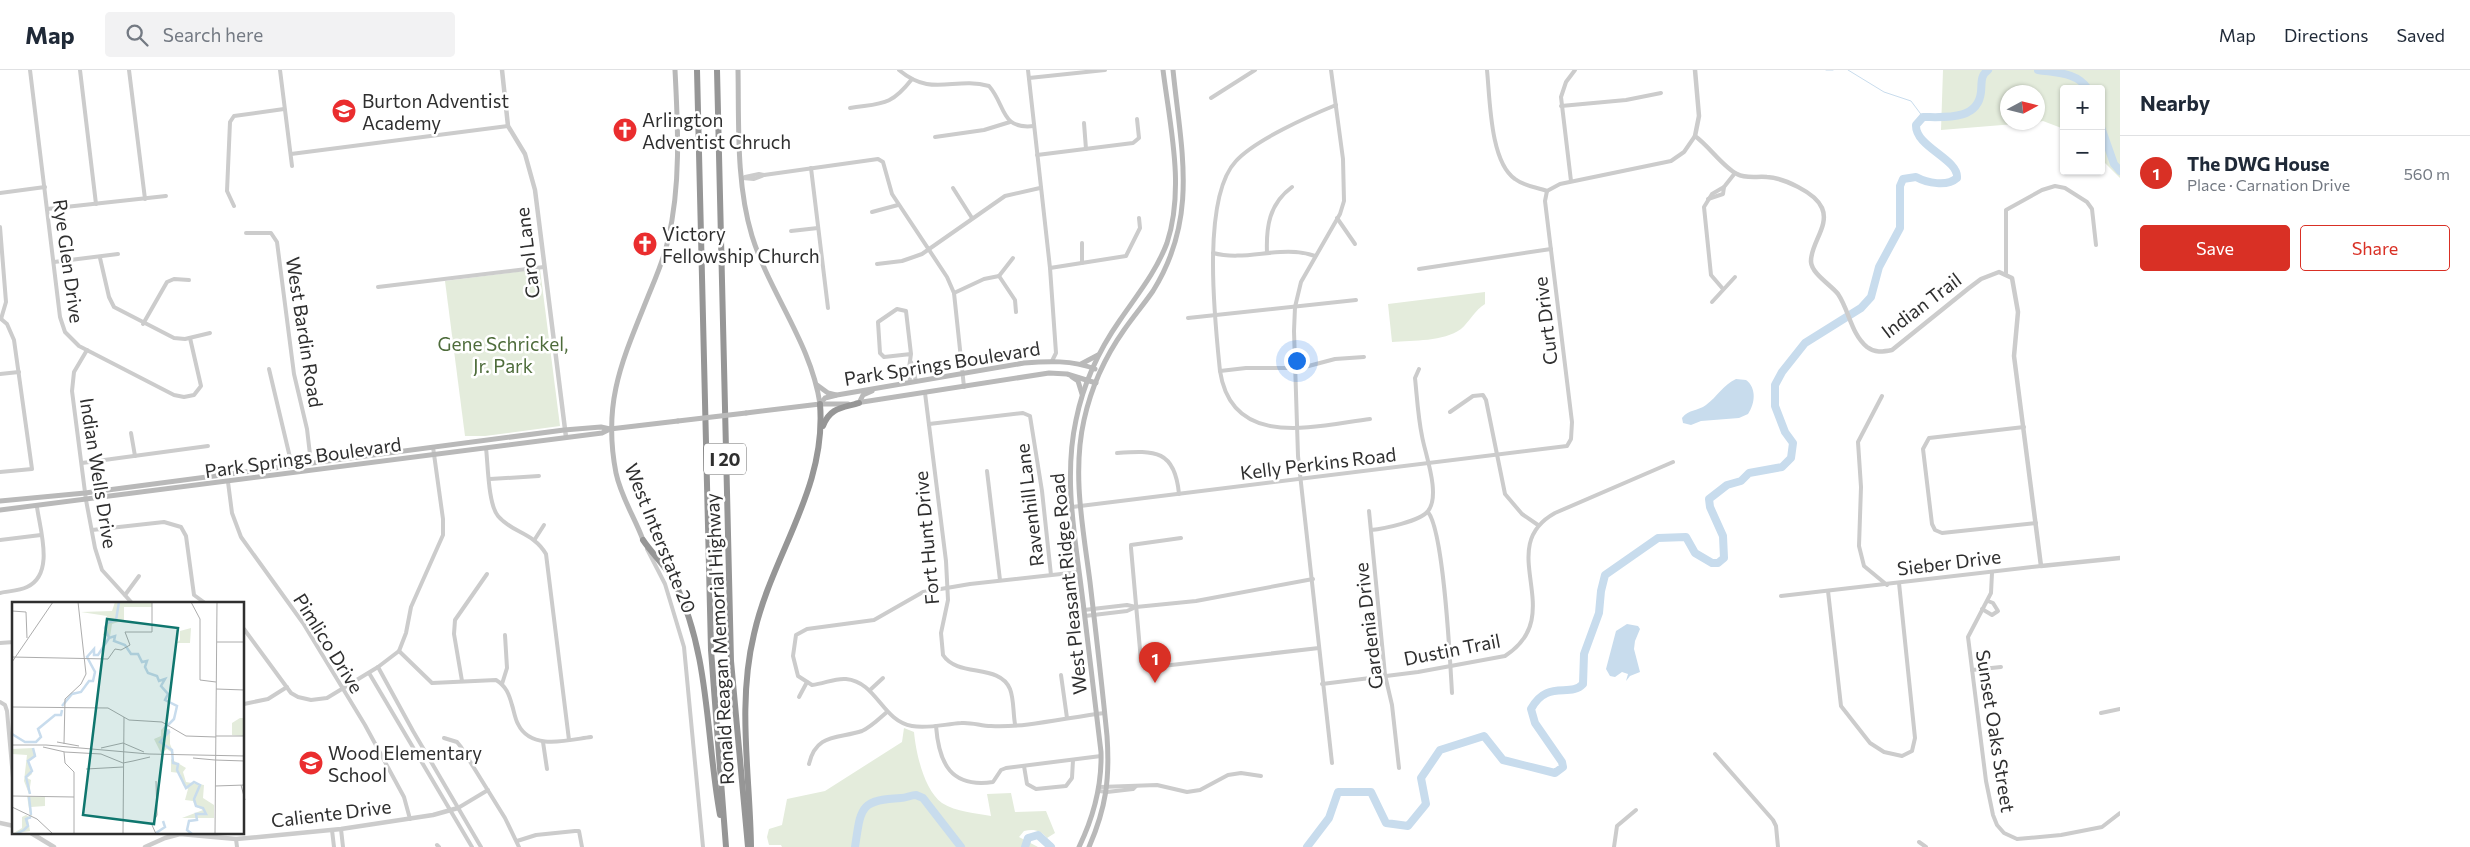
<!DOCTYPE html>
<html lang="en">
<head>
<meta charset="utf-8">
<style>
  :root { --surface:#fff; --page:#f2f2f3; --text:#1f2937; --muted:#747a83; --line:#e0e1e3; --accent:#d93025 }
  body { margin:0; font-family:Commissioner,sans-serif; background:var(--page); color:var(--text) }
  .controls { position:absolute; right:15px; top:15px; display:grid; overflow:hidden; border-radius:5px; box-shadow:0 1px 4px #0004 }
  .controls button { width:45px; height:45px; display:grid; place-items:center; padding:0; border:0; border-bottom:1px solid var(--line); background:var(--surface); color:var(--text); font:25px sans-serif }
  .compass { position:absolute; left:2000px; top:15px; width:45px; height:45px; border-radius:50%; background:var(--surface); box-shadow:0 1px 4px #0004; rotate:83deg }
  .you { position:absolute; left:1296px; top:290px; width:18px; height:18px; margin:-12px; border:4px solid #fff; border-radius:50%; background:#1a73e8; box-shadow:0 0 0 8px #1a73e833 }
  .badge { display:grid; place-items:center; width:32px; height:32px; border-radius:50%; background:var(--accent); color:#fff; font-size:16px; font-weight:700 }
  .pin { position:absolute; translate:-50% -41px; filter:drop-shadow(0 1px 2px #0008) }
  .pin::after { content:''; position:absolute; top:26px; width:18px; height:15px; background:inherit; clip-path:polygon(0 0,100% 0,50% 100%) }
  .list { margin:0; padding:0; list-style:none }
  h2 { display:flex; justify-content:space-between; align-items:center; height:65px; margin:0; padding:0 20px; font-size:21px }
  h2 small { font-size:16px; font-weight:400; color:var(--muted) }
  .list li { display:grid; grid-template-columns:32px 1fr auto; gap:15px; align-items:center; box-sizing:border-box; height:75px; padding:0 20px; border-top:1px solid var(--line) }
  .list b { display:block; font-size:19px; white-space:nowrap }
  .list p { margin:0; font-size:16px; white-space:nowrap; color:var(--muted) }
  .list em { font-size:16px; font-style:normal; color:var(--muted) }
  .actions { display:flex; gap:10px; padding:15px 20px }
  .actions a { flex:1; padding:11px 0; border:1px solid var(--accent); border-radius:5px; text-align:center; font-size:18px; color:var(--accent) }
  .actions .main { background:var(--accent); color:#fff }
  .icon { flex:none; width:28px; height:28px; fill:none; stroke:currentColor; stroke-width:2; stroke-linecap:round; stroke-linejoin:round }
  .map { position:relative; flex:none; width:2120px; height:777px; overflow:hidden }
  header { display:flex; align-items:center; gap:30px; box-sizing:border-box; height:70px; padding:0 25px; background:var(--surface); border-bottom:1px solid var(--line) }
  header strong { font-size:24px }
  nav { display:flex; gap:28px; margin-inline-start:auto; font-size:18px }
  .search { width:350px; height:45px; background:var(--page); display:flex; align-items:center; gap:12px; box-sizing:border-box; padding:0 18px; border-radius:5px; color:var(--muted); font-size:19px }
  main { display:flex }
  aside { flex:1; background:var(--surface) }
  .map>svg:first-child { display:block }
  .green { fill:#e4ecdc }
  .water { fill:#c8dced }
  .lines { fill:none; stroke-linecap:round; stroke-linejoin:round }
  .stream { stroke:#c8dced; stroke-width:1 }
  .river { stroke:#c8dced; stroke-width:8 }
  .minor { stroke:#ccc; stroke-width:4 }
  .tertiary { stroke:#ccc; stroke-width:4.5 }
  .secondary { stroke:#b9b9b9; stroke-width:5 }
  .motorway { stroke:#969696; stroke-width:6 }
  .secondary-bridge { stroke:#b9b9b9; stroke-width:5 }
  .labels { text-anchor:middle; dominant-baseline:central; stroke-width:5; stroke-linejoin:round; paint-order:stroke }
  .shield { fill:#fff; stroke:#6d6d6d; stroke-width:1 }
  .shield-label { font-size:18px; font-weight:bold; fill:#2f2f2f }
  .poi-label { font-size:19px; fill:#2f2f2f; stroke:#fff; text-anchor:start }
  .street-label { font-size:19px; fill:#2f2f2f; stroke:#fff }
  .park-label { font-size:19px; fill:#4e6c3b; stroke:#fff }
  .inset-river { fill:none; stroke:#c8dced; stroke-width:2.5 }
  .inset-road { fill:none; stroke:#acacac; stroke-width:1 }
  .view { fill:#0f766e; fill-opacity:0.15; stroke:#0f766e; stroke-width:2.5 }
  .inset-edge { fill:none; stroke:#2f2f2f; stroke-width:2.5 }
</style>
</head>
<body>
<header>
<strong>Map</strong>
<div class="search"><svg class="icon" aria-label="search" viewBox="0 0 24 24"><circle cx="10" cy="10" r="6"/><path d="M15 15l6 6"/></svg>Search here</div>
<nav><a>Map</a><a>Directions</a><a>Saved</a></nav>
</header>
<main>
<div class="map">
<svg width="2120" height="777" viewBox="0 0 2120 777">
  <rect width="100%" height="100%" fill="#fff"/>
  <g class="green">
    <path d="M1943 0H2120V108L2101 89V19H2064V59L2043 51 2038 52V22H2008V52L2027 53 1941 60Z"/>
    <path d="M540 199 560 356 485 366H465L445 211Z"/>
    <path d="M1485 222V234C1475 240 1470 251 1461 259 1443 272 1414 270 1392 272L1388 234Z"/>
    <path d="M904 658 914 662C916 683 924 720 942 733 956 742 976 743 991 746L987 724 1011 723 1015 742 1046 741 1055 763 1047 768C1040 760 1034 759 1024 761L1019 767 1038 777H782L781 775H769L767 767 769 759 782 755 787 729 825 721 902 672Z"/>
  </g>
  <g class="water">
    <path d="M1736 309 1746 310C1757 318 1755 334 1748 344L1739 348 1701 351 1691 355 1683 353 1682 348C1689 339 1698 341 1706 335 1717 327 1723 315 1736 309Z"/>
    <path d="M1627 554 1638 556 1640 559 1635 571 1634 579 1640 602 1630 606 1626 611 1628 604 1622 602 1615 607 1610 606 1606 599 1616 561Z"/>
  </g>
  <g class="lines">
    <g class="stream">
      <path d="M1826 0H1833"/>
      <path d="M1848 0 1884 22 1911 31 1923 47"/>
    </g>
    <g class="river">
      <path d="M2038 0C2056 3 2077 2 2088 19"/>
      <path d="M2101 57 2114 94 2120 101"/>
      <path d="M855 777C861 738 859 730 901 728 906 728 911 725 916 725L923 728 961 777"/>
      <path d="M1025 777 1028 768 1038 765 1051 777"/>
      <path d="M1307 777 1329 748 1338 722H1371L1386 753 1408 756 1426 734 1421 708 1440 680 1484 666 1503 690 1555 703 1563 697 1562 692 1535 653 1531 639C1547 609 1570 628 1583 614L1584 584 1599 543 1601 521 1605 505 1658 468 1686 467 1695 483 1712 493H1718L1724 488 1723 466 1710 437 1709 429 1727 415 1741 411 1749 403 1782 397 1791 388 1793 373 1785 362 1775 336V315L1782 302 1805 273 1861 238 1871 227 1879 197 1900 158V116L1903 109 1916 107C1927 113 1947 117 1957 108 1959 89 1915 77 1916 55L1923 47C1944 47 1978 51 1981 22 1982 12 1980 6 1988 0"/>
    </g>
    <g class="minor">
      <path d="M30 0 60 247 65 262 79 276 174 325 184 327 194 325 201 316 190 268"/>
      <path d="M80 0 96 134"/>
      <path d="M129 0 145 129"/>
      <path d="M280 0 292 96"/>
      <path d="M899 0C932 28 954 6 989 16 1006 35 1000 60 1034 56"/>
      <path d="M1028 0 1050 198 1056 283 1052 291"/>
      <path d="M1331 0 1343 89 1344 131 1340 144 1301 212 1295 237 1294 261 1298 386 1332 693"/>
      <path d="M1487 0C1490 29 1490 92 1515 109 1524 116 1536 117 1547 121"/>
      <path d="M1029 8 1105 0"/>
      <path d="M1211 28 1255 0"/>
      <path d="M1336 35C1309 46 1255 70 1236 91 1201 128 1215 252 1220 301 1232 380 1315 356 1370 349"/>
      <path d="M1561 36 1626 30 1661 23"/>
      <path d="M850 38C882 33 890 37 912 9"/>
      <path d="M1084 53 1086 79"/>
      <path d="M935 67 984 60 1010 52"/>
      <path d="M291 84 508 56"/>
      <path d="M1037 85 1133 73 1139 68 1137 49"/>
      <path d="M811 98 828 238"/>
      <path d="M745 107 759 104 764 105"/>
      <path d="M742 108 754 109 764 105 878 89 883 92 892 124 947 207 954 223 964 317"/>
      <path d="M1571 111 1561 27 1566 12 1575 0"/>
      <path d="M953 118 972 148"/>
      <path d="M1547 121 1560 114 1671 91 1684 82 1695 66"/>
      <path d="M0 123 45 117"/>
      <path d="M1708 129 1723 124 1724 117"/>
      <path d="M234 136 227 121 230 52 234 46 284 39"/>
      <path d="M47 139 166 126"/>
      <path d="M872 142 898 135"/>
      <path d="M1337 148 1355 174"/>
      <path d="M0 157 6 232 1 249"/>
      <path d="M791 161 818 158"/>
      <path d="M246 163H271L277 172 294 304 307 359 311 393"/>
      <path d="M1213 183C1247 192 1282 174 1315 186"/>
      <path d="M1267 183C1266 157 1269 134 1292 117"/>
      <path d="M100 188 109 227 114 237 174 268 185 269 210 263"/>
      <path d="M54 192 118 184"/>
      <path d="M1082 193V173"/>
      <path d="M877 194 902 191 922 184 1005 126 1040 118"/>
      <path d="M1050 198 1126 186 1140 158 1139 148"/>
      <path d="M1419 199 1551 179"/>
      <path d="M2006 204V140L2042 120 2055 116 2065 118 2087 132 2092 139 2096 175"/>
      <path d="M999 206 1015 230 1016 242"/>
      <path d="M999 206 1013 188"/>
      <path d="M378 217 544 197"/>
      <path d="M1723 219 1711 205 1704 137 1712 124 1724 117 1735 103"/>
      <path d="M954 223 984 209 999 206"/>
      <path d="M1712 232 1735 207"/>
      <path d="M0 248 7 254 14 270 32 399 0 402"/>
      <path d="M1188 248 1356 230"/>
      <path d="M143 254 167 212 174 209 189 210"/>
      <path d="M87 280 74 302 72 321 86 430 95 478 102 500 132 533"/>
      <path d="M911 292 916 311"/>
      <path d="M269 299 292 396"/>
      <path d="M1220 301 1246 298H1301L1335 289 1364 287"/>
      <path d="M0 304 19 302"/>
      <path d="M910 312 909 298 911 284 906 241 897 239 878 252 880 283 884 287 911 284"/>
      <path d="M925 323 946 491 948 530 941 563 943 585C958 608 999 593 1010 619 1014 629 1013 643 1015 654"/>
      <path d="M1882 326 1858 372 1861 417 1859 476 1864 496 1887 515"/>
      <path d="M1450 342 1473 326 1483 325 1486 330 1505 424 1522 444 1538 455"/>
      <path d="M929 354 1023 343 1030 346 1042 421 1051 505"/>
      <path d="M2024 357 1929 368 1923 379 1932 454 1935 460 1942 463 2036 453"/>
      <path d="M131 363 135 386"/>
      <path d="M486 378C488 394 488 434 498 446 512 463 533 462 546 484L569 670"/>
      <path d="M1117 383C1155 380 1175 380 1179 424"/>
      <path d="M82 393 208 376"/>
      <path d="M987 401 1000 510"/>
      <path d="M490 409 539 406"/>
      <path d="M228 412 232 443 241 467 303 553 365 655 404 727 410 749"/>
      <path d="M1072 437 1567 376 1571 369 1572 352 1545 131 1547 121"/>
      <path d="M1369 441 1385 605 1392 635 1399 698"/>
      <path d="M1428 442C1444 462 1450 590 1452 623"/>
      <path d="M92 460 164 452 181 457 186 466 194 525 205 533"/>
      <path d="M1371 460C1383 459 1421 451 1428 441 1441 425 1425 384 1422 366 1418 347 1417 327 1415 308L1419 299"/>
      <path d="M1181 468 1131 475V478L1141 591 1145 598 1319 578"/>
      <path d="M535 469 544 455"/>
      <path d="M0 470 41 465"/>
      <path d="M647 479 665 514 684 577 703 777"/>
      <path d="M1079 502 970 514 923 522 874 550 807 559 796 565 793 586 798 606 812 615C824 614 834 608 846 609 877 612 882 651 912 656 928 659 945 654 961 653 972 652 981 656 991 656 1026 658 1069 647 1105 643"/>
      <path d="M1992 503 1991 523 1968 567 1986 711 1993 745 1997 755 2004 763 2017 769 2061 765 2102 757 2120 743"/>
      <path d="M1828 521 1841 636 1870 673 1884 682 1902 686 1912 681 1915 668 1899 513"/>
      <path d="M0 523C8 521 19 521 27 517 55 504 40 460 37 437"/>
      <path d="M125 525 139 506"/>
      <path d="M1781 526 2041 496"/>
      <path d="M1982 539 1992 545 1998 541 1993 533 1988 531"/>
      <path d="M1084 540 1127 535 1136 537 1196 531 1313 509"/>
      <path d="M1085 546 1127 541 1136 537"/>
      <path d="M244 559 291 623 298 627 311 630 327 628 378 597 399 581 406 563 411 537 443 465V449L433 377"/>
      <path d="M0 573 14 572"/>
      <path d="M399 581 432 613 496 610C506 616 509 624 512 635 514 641 515 649 518 654 531 681 568 670 591 667"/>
      <path d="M378 597 413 661 481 777"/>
      <path d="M1972 600 2001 597"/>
      <path d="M369 603 472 777"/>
      <path d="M1061 605 1067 648"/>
      <path d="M462 611 454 564 455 550 487 504"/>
      <path d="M502 614 507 598 505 565"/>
      <path d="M1322 614 1418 602 1505 586C1570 544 1492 478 1555 443L1673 392"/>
      <path d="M870 620 883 608"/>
      <path d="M799 627 807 612"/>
      <path d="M0 632 5 635 7 641 13 708"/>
      <path d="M244 634 268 629 287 617"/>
      <path d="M2101 643 2120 639"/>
      <path d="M936 656C939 694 951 718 993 712L1001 700 1006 698 1101 686"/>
      <path d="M444 668 457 672 461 677 505 748 519 777"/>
      <path d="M543 672 547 699"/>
      <path d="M1715 684 1773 750 1776 756 1778 777"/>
      <path d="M809 694C816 663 838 669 862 661 871 657 880 648 887 642"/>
      <path d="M1024 696 1027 714 1036 719 1066 716 1072 708 1073 690"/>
      <path d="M1100 717 1157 715 1187 722 1200 720 1228 705 1241 703 1261 706"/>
      <path d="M1099 721 1107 722 1133 719 1136 716"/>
      <path d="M458 738 488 720"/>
      <path d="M341 759 343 777"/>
      <path d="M332 760 334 777"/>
      <path d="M236 769 237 777"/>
      <path d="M517 771 536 765 575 761H579L582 777"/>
      <path d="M1919 772 1926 777"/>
      <path d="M437 775 439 777"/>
      <path d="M1614 777 1617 756 1636 740"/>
    </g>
    <g class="tertiary">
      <path d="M502 0 508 56 525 84 535 120 566 367"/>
      <path d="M1695 0 1699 46 1695 66C1709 76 1723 97 1737 104 1746 109 1757 106 1767 107 1783 108 1815 122 1822 138 1830 156 1810 174 1811 192 1812 204 1831 215 1838 224 1849 240 1851 264 1867 277 1875 283 1882 282 1892 280L1969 218 1981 209 1999 202 2012 208 2018 242 2014 286 2041 496 2120 488"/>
      <path d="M0 753 14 756"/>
      <path d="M31 763 54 777"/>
      <path d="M145 777 165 768 180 764 236 769 259 767 341 759 433 745 458 738"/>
    </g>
    <g class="secondary">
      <path d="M738 0C739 54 736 113 752 166 770 224 811 273 820 334"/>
      <path d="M1081 294 1098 285"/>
      <path d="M1072 307 1078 311 1082 324"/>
      <path d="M817 315 828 323 836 325"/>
      <path d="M856 333 1049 303 1067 304 1096 313"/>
      <path d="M859 333 863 325 872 321"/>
      <path d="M820 334 825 328 837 325 1024 293C1048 291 1072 290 1095 299"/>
      <path d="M746 343 820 334H848"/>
      <path d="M0 431 85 423 564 360 601 357 610 359"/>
      <path d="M0 440 602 363 610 359 678 351"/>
      <path d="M643 470C635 448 621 427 616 403 602 331 623 289 649 224 656 207 664 189 668 170 681 115 678 57 675 0"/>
      <path d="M1079 777C1094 746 1102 716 1101 682 1094 626 1088 571 1081 516 1074 462 1064 405 1076 350 1083 315 1099 280 1120 250 1137 225 1156 202 1167 173 1185 118 1170 56 1163 0"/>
      <path d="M1089 777C1106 738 1110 709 1107 666 1102 615 1096 563 1090 512 1083 458 1072 403 1084 350 1091 318 1105 287 1124 260 1133 247 1144 234 1153 221 1199 147 1181 80 1173 0"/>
    </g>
    <g class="motorway">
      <path d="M697 0 711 580 726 777"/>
      <path d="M717 0 731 591 748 777"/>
      <path d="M823 356C830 337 843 338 859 333"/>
      <path d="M643 470C653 485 667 497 675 513 710 584 706 669 720 745"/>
      <path d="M751 776C750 706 737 634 754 564 772 484 827 419 820 334"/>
    </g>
    <path class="secondary-bridge" d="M678 351 746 343"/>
  </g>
  <defs>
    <symbol id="school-disc" viewBox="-11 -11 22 22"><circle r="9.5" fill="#ea2d2e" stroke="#fff"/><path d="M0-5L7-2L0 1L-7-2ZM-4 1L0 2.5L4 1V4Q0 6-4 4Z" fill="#fff"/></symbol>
    <symbol id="church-disc" viewBox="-11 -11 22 22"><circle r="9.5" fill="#ea2d2e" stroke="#fff"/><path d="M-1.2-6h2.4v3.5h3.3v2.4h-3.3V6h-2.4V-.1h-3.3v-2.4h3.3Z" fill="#fff"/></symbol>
  </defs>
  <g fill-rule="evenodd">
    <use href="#school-disc" x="330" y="27" width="28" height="28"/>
    <use href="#church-disc" x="611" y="46" width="28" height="28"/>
    <use href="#church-disc" x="631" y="160" width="28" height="28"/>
    <use href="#school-disc" x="297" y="679" width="28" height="28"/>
  </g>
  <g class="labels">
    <rect class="shield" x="704" y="373.5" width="42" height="31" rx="4"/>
    <g class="shield-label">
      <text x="725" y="389">I 20</text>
    </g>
    <g class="poi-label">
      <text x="362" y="30">Burton Adventist<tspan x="362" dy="22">Academy</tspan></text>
      <text x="642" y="49">Arlington<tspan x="642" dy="22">Adventist Chruch</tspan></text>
      <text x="662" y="163">Victory<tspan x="662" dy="22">Fellowship Church</tspan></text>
      <text x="328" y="682">Wood Elementary<tspan x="328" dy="22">School</tspan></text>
    </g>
    <g class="street-label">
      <text transform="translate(527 183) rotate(-97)">Carol Lane</text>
      <text transform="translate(69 191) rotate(82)">Rye Glen Drive</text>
      <text transform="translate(1921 235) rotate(-37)">Indian Trail</text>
      <text transform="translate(1545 251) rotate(-97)">Curt Drive</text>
      <text transform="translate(305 262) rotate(81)">West Bardin Road</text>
      <text transform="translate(942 293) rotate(-9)">Park Springs Boulevard</text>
      <text transform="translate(303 387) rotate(-8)">Park Springs Boulevard</text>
      <text transform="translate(1318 393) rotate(-7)">Kelly Perkins Road</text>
      <text transform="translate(99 403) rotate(81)">Indian Wells Drive</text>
      <text transform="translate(1029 435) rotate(-97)">Ravenhill Lane</text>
      <text transform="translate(661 468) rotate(68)">West Interstate 20</text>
      <text transform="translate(926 468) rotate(-95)">Fort Hunt Drive</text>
      <text transform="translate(1949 492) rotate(-7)">Sieber Drive</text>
      <text transform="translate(1068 514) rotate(-96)">West Pleasant Ridge Road</text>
      <text transform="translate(1368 556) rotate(-97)">Gardenia Drive</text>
      <text transform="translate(719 569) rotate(-93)">Ronald Reagan Memorial Highway</text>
      <text transform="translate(329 573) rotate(58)">Pimlico Drive</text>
      <text transform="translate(1452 579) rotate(-11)">Dustin Trail</text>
      <text transform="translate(1996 661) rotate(81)">Sunset Oaks Street</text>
      <text transform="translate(331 743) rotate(-7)">Caliente Drive</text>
    </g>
    <g class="park-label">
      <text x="503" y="273">Gene Schrickel,<tspan x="503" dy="22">Jr. Park</tspan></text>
    </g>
  </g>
  <g transform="translate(12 532)">
    <rect width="232" height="232" fill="#fff"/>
    <path d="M103 0H140V5H112V18L100 22 98 35 91 33 95 14 69 10 100 9ZM179 26 178 41H164L168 38V29ZM228 116H231V134L220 133V121ZM153 124V128L158 127V142L162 152 155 147 149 151 142 137 149 134V128ZM21 146 24 153 16 160 20 172 15 176 19 178 17 192 12 179 15 153 0 152V147ZM159 157 174 166 171 170 174 180 192 183 191 196 202 203V216H170L191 208 183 204 181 199 173 198 176 187 171 183 168 171 159 170ZM15 194 33 195V204L19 205 20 214 18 213ZM14 213 19 216 16 217 18 229 0 232 10 226V215Z" fill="#e4ecdc"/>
    <path class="inset-river" d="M107 0 104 18 95 21 93 26 97 36 103 34 102 39 113 43 119 52H126L130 60 135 59 133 65 136 71 145 74 147 79 153 77 149 84 156 92 153 98 165 104 162 117 153 126 157 130 148 140 160 148 161 161 166 162 165 168 174 186 182 180 188 183 182 197 184 204 191 206 194 212H184L185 218 177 219 175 228 180 232M50 104 60 92 69 90 77 79H81L83 70 75 55 82 47V53H86L97 36M0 132 13 140H24L29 135 26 127 43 113H49L50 108M18 192 14 175 20 169 16 159 23 154 21 146M17 195 19 213M144 231 153 225 151 219M4 232 12 228 16 224 14 217 19 215"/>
    <path class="inset-road" d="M179 0 188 17V78L204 80M0 9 14 10 15 36M205 40H233M0 55 96 57 103 47 109 48 118 43 113 30H140V0M0 60 41 0M0 84V105M204 87 233 88M0 105 96 106 117 118 150 120 174 134 204 135M204 134H233M45 140 67 144M111 141 132 150M52 142 53 97 69 82 74 72 66 0M0 143H34L137 152 233 154M31 145 53 150M89 146 111 141M52 150 53 161 62 170V232M53 150 89 152 111 161 121 159M181 156 203 158M203 158 233 159M121 159 138 155M74 167 111 165M229 183 233 198M203 184 233 183M0 194 62 195M0 205 25 217 41 232M111 232 112 115M144 232 140 223 145 213 144 179M203 232 205 0"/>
    <path class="view" d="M95 17 166 26 142 222 71 213Z"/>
    <rect width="232" height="232" class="inset-edge"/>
  </g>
</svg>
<div class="controls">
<button>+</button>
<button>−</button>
</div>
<svg class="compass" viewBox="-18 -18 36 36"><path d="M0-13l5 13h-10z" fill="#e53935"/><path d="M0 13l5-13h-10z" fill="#747a83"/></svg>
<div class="you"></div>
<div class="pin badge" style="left:1155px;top:613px">1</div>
</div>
<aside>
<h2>Nearby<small></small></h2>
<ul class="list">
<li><span class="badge">1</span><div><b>The DWG House</b><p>Place · Carnation Drive</p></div><em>560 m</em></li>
</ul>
<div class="actions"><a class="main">Save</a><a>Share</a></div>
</aside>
</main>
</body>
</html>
